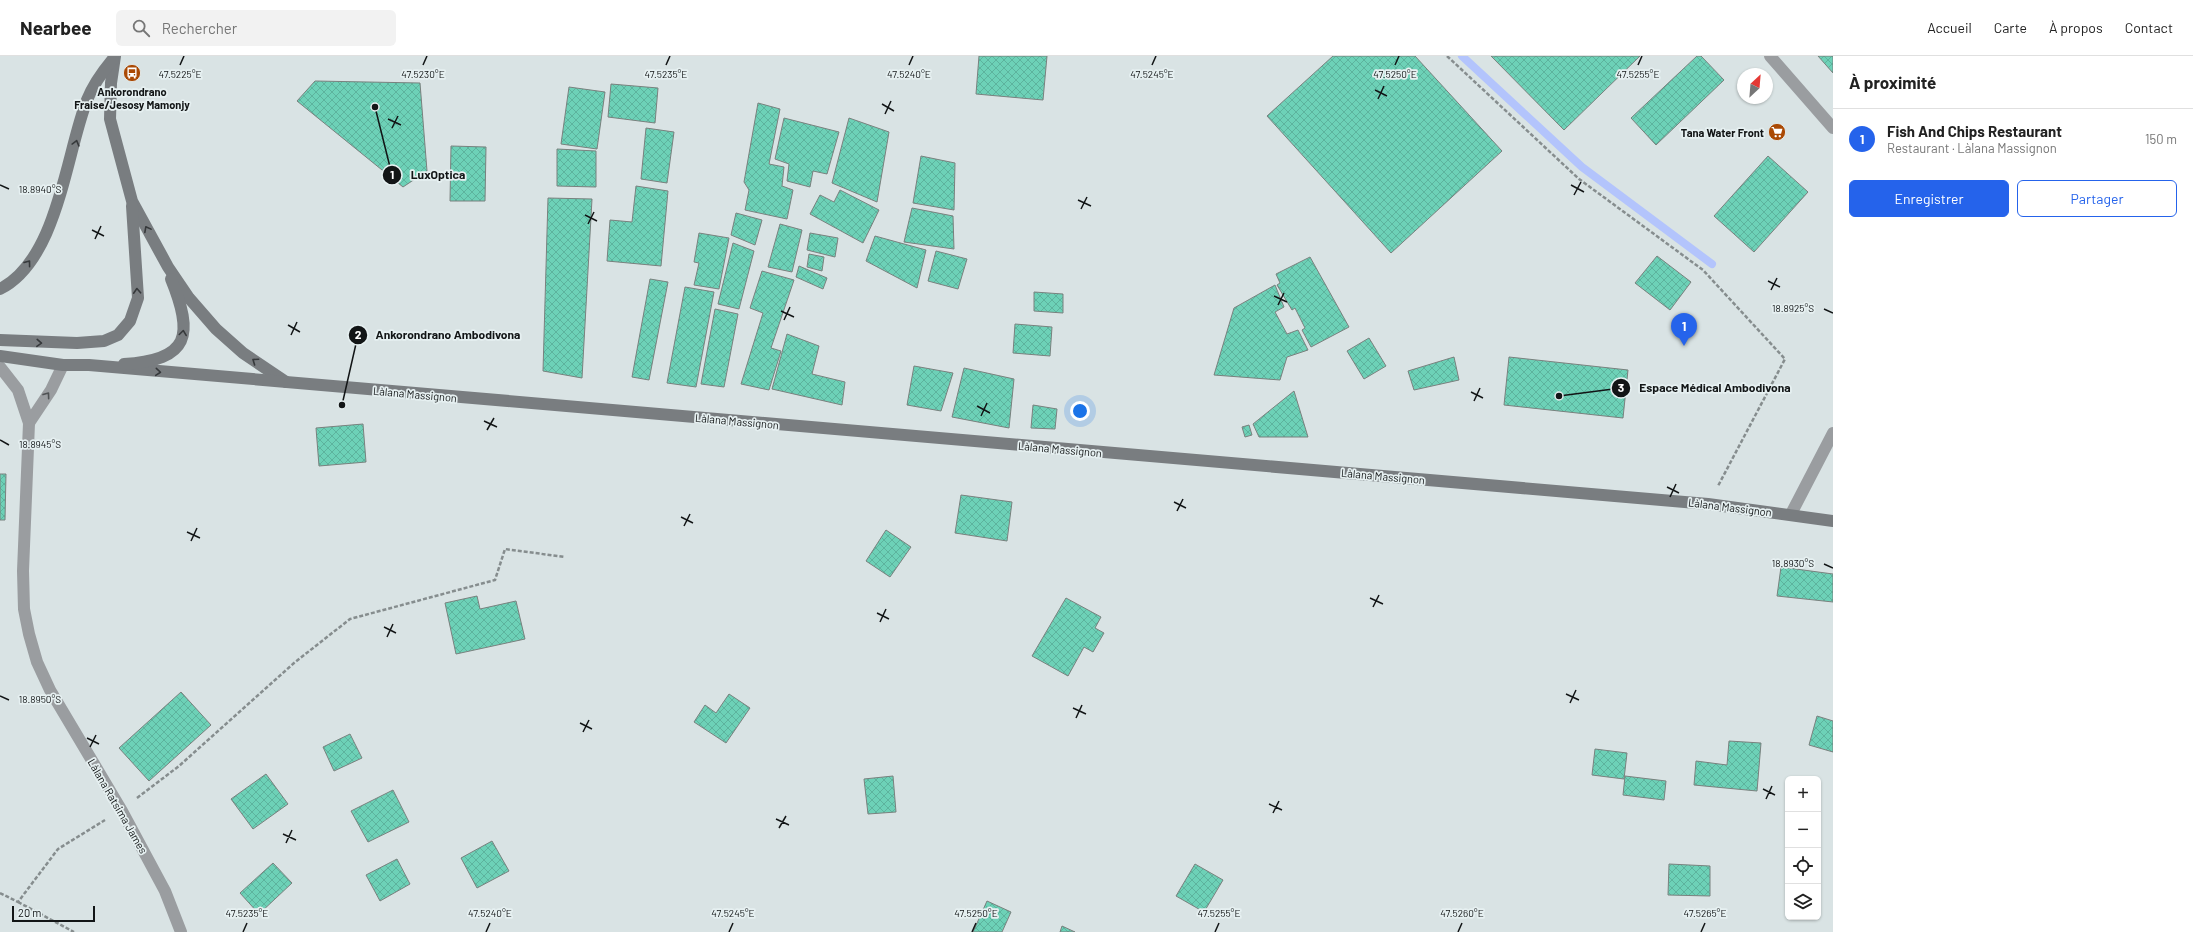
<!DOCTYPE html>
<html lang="fr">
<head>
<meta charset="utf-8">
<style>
  :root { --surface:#fff; --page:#f2f2f2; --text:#222; --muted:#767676; --line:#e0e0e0; --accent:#2563eb }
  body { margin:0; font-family:Barlow,sans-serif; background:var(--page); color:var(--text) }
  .controls { position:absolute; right:12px; bottom:12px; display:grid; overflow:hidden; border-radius:6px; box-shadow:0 1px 3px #0004 }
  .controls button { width:36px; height:36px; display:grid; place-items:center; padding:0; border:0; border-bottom:1px solid var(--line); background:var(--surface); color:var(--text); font:20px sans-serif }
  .compass { position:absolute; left:1737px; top:12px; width:36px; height:36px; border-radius:50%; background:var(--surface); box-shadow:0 1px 3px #0004; rotate:26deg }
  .scale { position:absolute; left:12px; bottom:10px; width:83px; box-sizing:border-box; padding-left:4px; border:2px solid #121516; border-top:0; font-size:11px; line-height:14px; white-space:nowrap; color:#121516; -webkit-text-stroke:3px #e6f0f1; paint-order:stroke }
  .you { position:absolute; left:1080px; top:355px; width:14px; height:14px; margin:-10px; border:3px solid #fff; border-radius:50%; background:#1a73e8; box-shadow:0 0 0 6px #1a73e833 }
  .badge { display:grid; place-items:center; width:26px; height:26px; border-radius:50%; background:var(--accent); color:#fff; font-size:13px; font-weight:700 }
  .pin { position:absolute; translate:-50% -33px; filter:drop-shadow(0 1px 2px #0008) }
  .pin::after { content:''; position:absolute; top:21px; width:14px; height:12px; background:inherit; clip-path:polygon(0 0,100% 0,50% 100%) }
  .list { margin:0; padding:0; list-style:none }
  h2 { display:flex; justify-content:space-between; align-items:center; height:52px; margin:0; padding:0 16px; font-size:17px }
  h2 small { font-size:13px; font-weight:400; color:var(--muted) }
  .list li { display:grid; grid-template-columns:26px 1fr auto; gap:12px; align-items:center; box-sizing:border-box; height:60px; padding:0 16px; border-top:1px solid var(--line) }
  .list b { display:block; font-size:15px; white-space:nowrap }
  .list p { margin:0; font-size:13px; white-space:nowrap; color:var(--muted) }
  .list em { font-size:13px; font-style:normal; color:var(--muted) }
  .actions { display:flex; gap:8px; padding:12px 16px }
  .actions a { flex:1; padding:9px 0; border:1px solid var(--accent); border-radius:6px; text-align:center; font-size:14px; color:var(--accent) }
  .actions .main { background:var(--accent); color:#fff }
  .icon { flex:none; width:22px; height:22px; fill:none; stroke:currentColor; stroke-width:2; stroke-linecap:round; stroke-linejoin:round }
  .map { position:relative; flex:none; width:1833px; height:876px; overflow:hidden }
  header { display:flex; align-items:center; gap:24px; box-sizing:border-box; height:56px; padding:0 20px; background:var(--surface); border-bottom:1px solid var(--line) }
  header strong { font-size:19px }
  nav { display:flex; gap:22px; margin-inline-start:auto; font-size:14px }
  .search { width:280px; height:36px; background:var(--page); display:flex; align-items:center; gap:10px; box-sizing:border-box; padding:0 14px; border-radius:6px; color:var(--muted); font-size:15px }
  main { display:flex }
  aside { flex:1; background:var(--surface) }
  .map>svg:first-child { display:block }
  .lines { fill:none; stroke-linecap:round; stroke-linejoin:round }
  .stream { stroke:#b3c4fc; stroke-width:8 }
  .building { fill:url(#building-cross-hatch); stroke:#79817e }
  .path { stroke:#868d8e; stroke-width:2.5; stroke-dasharray:4 2; stroke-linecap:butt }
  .minor { stroke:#9a9da0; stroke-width:12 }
  .tertiary { stroke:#9a9da0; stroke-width:12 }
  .secondary { stroke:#797d80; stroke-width:12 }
  .oneway { stroke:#36393b }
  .oneway2 { stroke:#4f5254 }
  .ticks { fill:none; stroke:#121516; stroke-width:1.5 }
  .labels { text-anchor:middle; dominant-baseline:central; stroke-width:3.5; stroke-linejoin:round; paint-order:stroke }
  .poi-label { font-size:11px; font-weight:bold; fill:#121516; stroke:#e6f0f1 }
  .street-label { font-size:11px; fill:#121516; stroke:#e6f0f1 }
  .ticks-label { font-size:10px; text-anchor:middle; fill:#121516; stroke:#e6f0f1; stroke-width:3.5; stroke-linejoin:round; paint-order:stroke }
  .leader { fill:none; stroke:#121516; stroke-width:1.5 }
  .callout-dot { fill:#121516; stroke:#e6f0f1; stroke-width:1.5 }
  .mark-label { font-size:12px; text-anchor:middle; font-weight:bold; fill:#fff }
  .callout-label { font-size:12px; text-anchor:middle; font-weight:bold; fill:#121516; stroke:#e6f0f1; stroke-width:3.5; stroke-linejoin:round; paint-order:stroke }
</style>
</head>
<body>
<header>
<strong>Nearbee</strong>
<div class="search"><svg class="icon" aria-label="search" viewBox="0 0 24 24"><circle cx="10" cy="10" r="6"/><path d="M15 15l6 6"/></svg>Rechercher</div>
<nav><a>Accueil</a><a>Carte</a><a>À propos</a><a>Contact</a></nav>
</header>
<main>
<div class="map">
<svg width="1833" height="876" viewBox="0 0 1833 876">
  <defs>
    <pattern id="building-cross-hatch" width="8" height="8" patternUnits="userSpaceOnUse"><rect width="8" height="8" fill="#6dd1b7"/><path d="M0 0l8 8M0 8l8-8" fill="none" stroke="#5db39d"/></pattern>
  </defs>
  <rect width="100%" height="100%" fill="#d9e3e4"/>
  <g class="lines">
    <path class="stream" d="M1462 0 1582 111 1712 208"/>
  </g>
  <g class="building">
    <path d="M979 0H1047L1043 44 976 38Z"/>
    <path d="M1333 0H1415L1502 95 1391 197 1267 60Z"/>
    <path d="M1491 0H1640L1564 74Z"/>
    <path d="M1697 0H1701L1724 24 1656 89 1631 62Z"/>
    <path d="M1818 0H1833V17Z"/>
    <path d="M315 25 420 27 427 115 403 131 297 45Z"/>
    <path d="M611 28 658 32 655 67 608 61Z"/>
    <path d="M569 31 605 36 597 93 561 88Z"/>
    <path d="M758 47 780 53 769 108 784 111 782 130 793 134 787 163 745 154 749 134 744 126Z"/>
    <path d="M784 62 839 76 827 118 813 115 810 131 787 125 789 108 775 103Z"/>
    <path d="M849 62 889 76 877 146 832 127Z"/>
    <path d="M646 72 674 76 667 127 641 123Z"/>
    <path d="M451 90 486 91 485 145H450Z"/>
    <path d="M557 93 596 95V131L557 130Z"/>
    <path d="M921 100 955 107 954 154 913 147Z"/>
    <path d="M1768 100 1808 136 1754 196 1714 160Z"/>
    <path d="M636 130 668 135 661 210 607 205 610 164 632 166Z"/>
    <path d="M840 134 879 154 863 187 810 158 820 139 834 146Z"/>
    <path d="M548 142 592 143 582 322 543 315Z"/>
    <path d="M912 152 953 160 954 193 904 186Z"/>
    <path d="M736 157 762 164 755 189 731 179Z"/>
    <path d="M780 168 802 174 792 216 768 211Z"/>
    <path d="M699 177 729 182 719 233 694 229 699 207 694 206Z"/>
    <path d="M810 177 838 182 835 201 807 194Z"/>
    <path d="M875 180 926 194 917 232 866 205Z"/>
    <path d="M733 187 754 195 739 253 718 248Z"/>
    <path d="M936 195 967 203 958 233 928 225Z"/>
    <path d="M809 198 824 201 822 215 807 211Z"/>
    <path d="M1657 200 1691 226 1670 254 1635 227Z"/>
    <path d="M1310 201 1349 271 1311 291 1302 274 1305 272 1295 252 1292 254 1277 229 1280 227 1276 218Z"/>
    <path d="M799 210 827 222 823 233 796 221Z"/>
    <path d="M762 215 794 224 771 292 781 295 769 334 741 328 763 257 750 252Z"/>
    <path d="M650 223 668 226 649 324 632 321Z"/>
    <path d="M1275 229 1284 251 1275 256 1287 278 1298 274 1308 294 1287 301 1280 324 1214 319 1234 252Z"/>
    <path d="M685 231 714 236 696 331 667 327Z"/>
    <path d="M1034 236 1063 238V257L1034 255Z"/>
    <path d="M715 253 738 258 724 331 701 328Z"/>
    <path d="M1015 268 1052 271 1050 300 1013 297Z"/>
    <path d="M787 278 819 290 812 318 845 326 842 349 772 333Z"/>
    <path d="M1369 282 1386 310 1364 323 1347 295Z"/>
    <path d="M1454 301 1459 324 1414 334 1408 315Z"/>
    <path d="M1509 301 1628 314 1623 362 1504 349Z"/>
    <path d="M914 310 953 317 941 355 907 349Z"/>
    <path d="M964 312 1014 323 1009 372 952 361Z"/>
    <path d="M1294 335 1308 381H1259L1253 368Z"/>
    <path d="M1033 349 1057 353 1055 373 1031 372Z"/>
    <path d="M363 368 366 406 319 410 316 372Z"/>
    <path d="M1249 369 1252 379 1245 381 1242 371Z"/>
    <path d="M0 418H6L5 464H0Z"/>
    <path d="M961 439 1012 446 1007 485 955 477Z"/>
    <path d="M886 474 911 491 890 521 866 505Z"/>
    <path d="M1781 511 1833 518V546L1777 540Z"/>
    <path d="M477 540 480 553 516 545 525 583 456 598 445 547Z"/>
    <path d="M1066 542 1101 561 1095 572 1104 577 1093 596 1084 591 1068 620 1032 600Z"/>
    <path d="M181 636 211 669 149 725 119 692Z"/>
    <path d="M729 638 750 652 726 687 694 666 705 649 716 657Z"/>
    <path d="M1817 660 1833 665V696L1809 689Z"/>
    <path d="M350 678 362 702 334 715 323 691Z"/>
    <path d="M1729 685 1761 687 1757 735 1694 729 1696 705 1727 709Z"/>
    <path d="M1595 693 1627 697 1624 723 1592 719Z"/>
    <path d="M266 718 288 748 253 773 231 743Z"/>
    <path d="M893 720 896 756 868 758 864 723Z"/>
    <path d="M1625 720 1666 725 1664 744 1623 739Z"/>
    <path d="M393 734 409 766 368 786 351 755Z"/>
    <path d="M492 785 509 815 477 832 461 802Z"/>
    <path d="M397 803 410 828 380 845 366 819Z"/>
    <path d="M273 807 292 827 259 858 240 837Z"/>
    <path d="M1195 808 1223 824 1204 856 1176 840Z"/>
    <path d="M1669 808 1710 810V840L1668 839Z"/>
    <path d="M987 845 1011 856 1002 876H973Z"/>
    <path d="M1062 870 1075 876H1060Z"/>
  </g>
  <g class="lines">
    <g class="path">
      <path d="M1447 0 1579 123 1703 214 1785 303 1718 430"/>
      <path d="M137 742 179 710 294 607 350 563 495 524 505 493 565 501"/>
      <path d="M0 837 18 846 58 793 105 764"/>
      <path d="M18 846 74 876"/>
    </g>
    <g class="minor">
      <path d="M1770 0 1833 72"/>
      <path d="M1791 458 1833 377"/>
    </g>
    <g class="tertiary">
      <path d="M0 311 18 334 29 367 23 515 24 553 29 578 37 606 50 634 122 755 165 835 181 876"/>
      <path d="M29 367 51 334 63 309"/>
    </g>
    <g class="secondary">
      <path d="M115 0 111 27 110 63 132 145 168 211 189 242 216 273 243 297 286 326"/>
      <path d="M0 233C58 204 66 97 87 44 93 29 103 15 113 3"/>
      <path d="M0 284 77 287 104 285 118 279 130 265 138 242 132 150"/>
      <path d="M0 300 63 309H89L1708 448 1833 465"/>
      <path d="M124 308C190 304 194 279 171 223"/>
    </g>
  </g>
  <defs><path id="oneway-chevron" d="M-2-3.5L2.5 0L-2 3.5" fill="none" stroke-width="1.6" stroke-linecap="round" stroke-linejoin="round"/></defs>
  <g class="oneway">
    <use href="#oneway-chevron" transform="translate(76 87) rotate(-75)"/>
    <use href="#oneway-chevron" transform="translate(147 173) rotate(-118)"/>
    <use href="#oneway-chevron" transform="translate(28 207) rotate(-53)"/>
    <use href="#oneway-chevron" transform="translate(137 235) rotate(-93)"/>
    <use href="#oneway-chevron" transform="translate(183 277) rotate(-82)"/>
    <use href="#oneway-chevron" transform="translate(39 287) rotate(3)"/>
    <use href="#oneway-chevron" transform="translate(255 305) rotate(-145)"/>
    <use href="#oneway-chevron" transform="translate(158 316) rotate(5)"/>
  </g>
  <use class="oneway2" href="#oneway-chevron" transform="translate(47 339) rotate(-54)"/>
  <path class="ticks" d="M180 9 184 0M423 9 427 0M666 9 670 0M909 9 913 0M1152 9 1156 0M1395 9 1399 0M1638 9 1642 0M1375 34 1387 40M1378 43 1384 30M882 48 894 55M885 58 891 45M388 63 401 69M392 72 398 60M0 129 9 133M1571 129 1584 136M1574 139 1581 126M1078 144 1091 150M1081 153 1087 141M585 159 597 165M588 168 594 156M92 174 104 180M95 183 101 170M1768 225 1780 231M1771 234 1777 222M1274 240 1287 246M1278 249 1284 237M1824 253 1833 257M781 255 794 261M784 264 790 251M288 269 300 276M291 279 297 266M1471 336 1483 342M1474 345 1480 332M977 350 990 357M981 360 987 347M484 365 497 371M487 374 494 362M0 384 9 389M1667 431 1679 437M1670 441 1676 428M1174 446 1186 452M1177 455 1183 443M681 461 693 467M684 470 690 458M187 476 200 482M191 485 197 472M1824 508 1833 512M1370 542 1383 548M1373 551 1379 539M877 557 889 563M880 566 886 553M384 571 396 577M387 581 393 568M1566 638 1579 644M0 640 9 644M1570 647 1576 634M1073 652 1086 658M1076 662 1082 649M580 667 592 673M583 676 589 664M87 682 99 688M90 691 96 679M1763 733 1775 739M1766 743 1772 730M1269 748 1282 754M1273 757 1279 745M776 763 789 769M779 772 786 760M283 778 296 784M286 787 292 774M243 876 247 867M486 876 490 867M729 876 733 867M972 876 976 867M1215 876 1219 867M1458 876 1462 867M1701 876 1705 867"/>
  <defs>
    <symbol id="bus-disc" viewBox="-11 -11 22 22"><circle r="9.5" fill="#aa4904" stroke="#e6f0f1"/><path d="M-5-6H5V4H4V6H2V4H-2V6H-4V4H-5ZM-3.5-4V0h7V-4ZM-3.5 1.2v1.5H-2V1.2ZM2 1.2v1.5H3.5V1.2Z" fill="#fff"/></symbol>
    <symbol id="supermarket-disc" viewBox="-11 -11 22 22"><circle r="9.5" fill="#aa4904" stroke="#e6f0f1"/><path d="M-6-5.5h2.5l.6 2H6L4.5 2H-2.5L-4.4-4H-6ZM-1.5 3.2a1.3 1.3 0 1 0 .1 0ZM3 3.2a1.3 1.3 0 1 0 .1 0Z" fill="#fff"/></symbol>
  </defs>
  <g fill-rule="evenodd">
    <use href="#bus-disc" x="122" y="7" width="20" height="20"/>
    <use href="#supermarket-disc" x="1767" y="66" width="20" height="20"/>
  </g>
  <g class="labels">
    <g class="poi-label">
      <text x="132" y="35">Ankorondrano<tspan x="132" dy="13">Fraise/Jesosy Mamonjy</tspan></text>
      <text x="1764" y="76" text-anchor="end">Tana Water Front</text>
    </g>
    <g class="street-label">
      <text transform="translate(415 338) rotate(5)">Làlana Massignon</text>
      <text transform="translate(737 365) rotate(5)">Làlana Massignon</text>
      <text transform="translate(1060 393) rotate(5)">Làlana Massignon</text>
      <text transform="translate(1383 420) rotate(5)">Làlana Massignon</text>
      <text transform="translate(1730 451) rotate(7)">Làlana Massignon</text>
      <text transform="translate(118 750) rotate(60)">Làlana Ratsima James</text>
    </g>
  </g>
  <g class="ticks-label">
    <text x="180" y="22">47.5225°E</text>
    <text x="423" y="22">47.5230°E</text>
    <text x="666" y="22">47.5235°E</text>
    <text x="909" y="22">47.5240°E</text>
    <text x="1152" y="22">47.5245°E</text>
    <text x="1395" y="22">47.5250°E</text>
    <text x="1638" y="22">47.5255°E</text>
    <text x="40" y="137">18.8940°S</text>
    <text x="1793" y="256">18.8925°S</text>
    <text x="40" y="392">18.8945°S</text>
    <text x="1793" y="511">18.8930°S</text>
    <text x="40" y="647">18.8950°S</text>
    <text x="247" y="861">47.5235°E</text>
    <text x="490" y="861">47.5240°E</text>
    <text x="733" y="861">47.5245°E</text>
    <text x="976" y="861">47.5250°E</text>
    <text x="1219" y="861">47.5255°E</text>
    <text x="1462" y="861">47.5260°E</text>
    <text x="1705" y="861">47.5265°E</text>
  </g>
  <path class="leader" d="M375 51L392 119M342 349L358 279M1559 340L1621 332"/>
  <g class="callout-dot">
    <circle cx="375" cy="51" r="4"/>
    <circle cx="342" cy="349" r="4"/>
    <circle cx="1559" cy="340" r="4"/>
    <circle cx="392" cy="119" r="10"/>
    <circle cx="358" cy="279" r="10"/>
    <circle cx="1621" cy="332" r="10"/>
  </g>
  <g class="mark-label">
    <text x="392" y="123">1</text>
    <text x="358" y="283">2</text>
    <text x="1621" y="336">3</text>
  </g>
  <g class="callout-label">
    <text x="438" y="123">LuxOptica</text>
    <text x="448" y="283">Ankorondrano Ambodivona</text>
    <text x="1715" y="336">Espace Médical Ambodivona</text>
  </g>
</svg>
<div class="controls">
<button>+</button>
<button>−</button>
<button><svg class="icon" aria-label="locate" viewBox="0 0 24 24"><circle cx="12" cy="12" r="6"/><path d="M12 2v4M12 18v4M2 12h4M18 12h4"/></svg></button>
<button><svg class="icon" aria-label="layers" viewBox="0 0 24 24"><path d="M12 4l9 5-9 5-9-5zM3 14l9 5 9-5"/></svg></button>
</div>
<svg class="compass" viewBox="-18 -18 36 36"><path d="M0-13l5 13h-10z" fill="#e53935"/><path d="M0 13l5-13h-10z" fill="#767676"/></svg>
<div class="scale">20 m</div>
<div class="you"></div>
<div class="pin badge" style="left:1684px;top:290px">1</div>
</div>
<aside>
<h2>À proximité<small></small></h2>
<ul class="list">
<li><span class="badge">1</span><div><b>Fish And Chips Restaurant</b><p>Restaurant · Làlana Massignon</p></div><em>150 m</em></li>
</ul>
<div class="actions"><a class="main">Enregistrer</a><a>Partager</a></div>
</aside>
</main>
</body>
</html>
